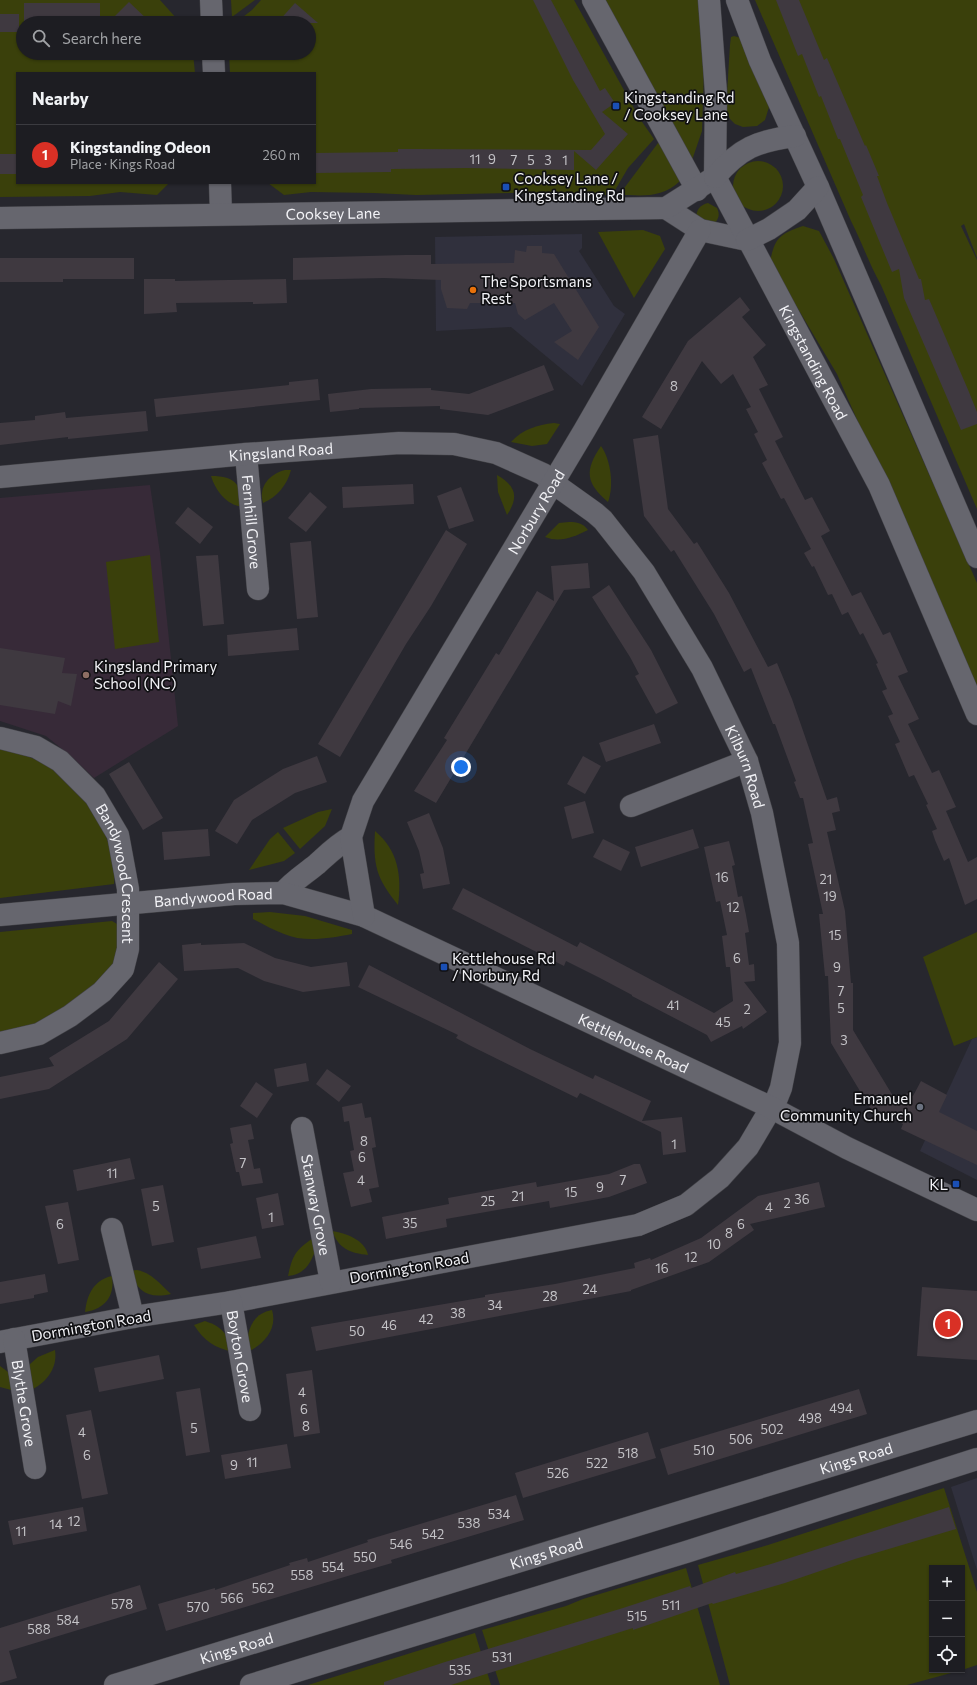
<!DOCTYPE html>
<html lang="en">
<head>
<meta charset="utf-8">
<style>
  :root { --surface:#1d1d22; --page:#25262a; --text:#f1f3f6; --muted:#a0a2a5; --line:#3b3b40; --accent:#d93025 }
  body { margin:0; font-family:Commissioner,sans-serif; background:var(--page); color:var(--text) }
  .controls { position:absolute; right:12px; bottom:12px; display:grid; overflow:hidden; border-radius:0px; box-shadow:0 1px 3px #0004 }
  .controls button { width:36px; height:36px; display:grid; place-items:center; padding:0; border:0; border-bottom:1px solid var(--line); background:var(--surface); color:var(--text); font:20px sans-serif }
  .you { position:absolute; left:461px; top:767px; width:14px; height:14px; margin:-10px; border:3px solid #fff; border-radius:50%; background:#1a73e8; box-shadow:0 0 0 6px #1a73e833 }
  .badge { display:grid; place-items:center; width:26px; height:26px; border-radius:50%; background:var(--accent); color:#fff; font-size:13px; font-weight:700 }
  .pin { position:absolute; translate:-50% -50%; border:2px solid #fff; box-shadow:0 1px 4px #0006 }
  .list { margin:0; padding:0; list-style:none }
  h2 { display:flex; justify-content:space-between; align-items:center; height:52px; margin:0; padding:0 16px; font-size:17px }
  h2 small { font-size:13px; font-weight:400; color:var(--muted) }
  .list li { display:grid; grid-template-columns:26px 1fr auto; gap:12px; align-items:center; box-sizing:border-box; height:60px; padding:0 16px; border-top:1px solid var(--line) }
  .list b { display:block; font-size:15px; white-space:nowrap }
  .list p { margin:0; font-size:13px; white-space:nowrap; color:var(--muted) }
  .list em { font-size:13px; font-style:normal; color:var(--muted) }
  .icon { flex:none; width:22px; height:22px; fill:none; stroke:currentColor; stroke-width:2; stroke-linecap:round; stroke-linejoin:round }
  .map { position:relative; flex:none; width:977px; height:1685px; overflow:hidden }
  .search { position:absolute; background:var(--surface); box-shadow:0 1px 3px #0004; left:16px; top:16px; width:300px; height:44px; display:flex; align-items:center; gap:10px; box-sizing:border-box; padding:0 14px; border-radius:22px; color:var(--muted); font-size:15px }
  .panel { position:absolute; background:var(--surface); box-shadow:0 1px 3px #0004; left:16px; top:72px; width:300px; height:112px; border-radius:0px }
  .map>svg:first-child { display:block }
  .built { fill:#30303d }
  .education { fill:#372a38 }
  .green { fill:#3a400b }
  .building { fill:#3f3940 }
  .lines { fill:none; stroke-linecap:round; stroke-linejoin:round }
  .street-casing { stroke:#424247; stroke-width:23 }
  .secondary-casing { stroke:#424247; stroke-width:23 }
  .street { stroke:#66666e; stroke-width:22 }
  .secondary { stroke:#66666e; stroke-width:22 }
  .transit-dot { fill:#1a4fb4; stroke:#111114; stroke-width:1.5 }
  .food-dot { fill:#e8710a; stroke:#111114; stroke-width:1.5 }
  .education-dot { fill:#8d6e63; stroke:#111114; stroke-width:1.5 }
  .worship-dot { fill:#6b7280; stroke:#111114; stroke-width:1.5 }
  .labels { text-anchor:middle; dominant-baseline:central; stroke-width:3.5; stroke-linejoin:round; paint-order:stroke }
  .number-label { font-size:13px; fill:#c5c4c8 }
  .poi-label { font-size:15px; fill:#f2f2f6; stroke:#111114; text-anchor:start }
  .street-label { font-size:15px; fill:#f2f2f6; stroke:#111114 }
</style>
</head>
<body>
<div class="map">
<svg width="977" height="1685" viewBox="0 0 977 1685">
  <rect width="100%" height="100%" fill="#27272e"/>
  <g class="built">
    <path d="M582 234V248L579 251 614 306 625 314 582 386 511 327 436 331 435 237Z"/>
    <path d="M977 1037V1180L920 1151 972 1039Z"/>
    <path d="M977 1478V1570L951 1487Z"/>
  </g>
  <path class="education" d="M150 485 160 553 178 726 94 778 72 757 46 736 0 721V498Z"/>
  <g class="green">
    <path d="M0 0H160L177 19 186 23H23V53H193L195 73H17V183H169L157 195 120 192 90 196 0 197Z"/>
    <path d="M231 0H255L232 17Z"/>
    <path d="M261 0H574L640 119 654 139 628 168 614 192 606 195 559 192 416 195 374 193 311 192 284 195 268 183H315V73H230L229 53H309V23H235L252 10Z"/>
    <path d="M600 0H705L706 8 702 131 691 163Z"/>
    <path d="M755 0H977V258L964 224 961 226 977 260V509L881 285C869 264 862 242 851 221Z"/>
    <path d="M734 36 741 38 769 107 765 120 757 126 743 127 735 124 730 119 726 110 730 45 731 37Z"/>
    <path d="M661 139 680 181C661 199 643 195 619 195Z"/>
    <circle cx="758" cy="186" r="25"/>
    <path d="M708 203 717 208C720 215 719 218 714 224L696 217C697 209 700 205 708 203Z"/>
    <path d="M803 226 819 231 834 259 977 583V693L837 374 770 262C775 237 780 234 803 226Z"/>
    <path d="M643 230 660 236 665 249 634 298 598 232Z"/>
    <path d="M554 423 560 424 547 444 532 446 511 442C523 429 537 425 554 423Z"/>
    <path d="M601 446C611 460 614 486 608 502 586 483 584 471 601 446Z"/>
    <path d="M285 470H291C287 485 277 497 263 503 258 486 270 474 285 470Z"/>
    <path d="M497 475C516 486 519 497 507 515L498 492Z"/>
    <path d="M211 476C237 476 239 485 246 507 228 507 216 492 211 476Z"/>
    <path d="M569 522C577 522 583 523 588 530 574 537 560 543 545 537L559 523Z"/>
    <path d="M150 555 159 642 115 649 106 562Z"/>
    <path d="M0 748C19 753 40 759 56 772 88 797 118 841 114 884L0 898Z"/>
    <path d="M332 809 325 826 300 849 283 828 318 812Z"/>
    <path d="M375 831C398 850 402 876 398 905 376 878 373 865 375 831Z"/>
    <path d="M278 832 295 853 284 861 249 870 270 839Z"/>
    <path d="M270 912 305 916 352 930V934C330 938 305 943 284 934 273 930 263 924 253 919V913Z"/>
    <path d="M112 921 117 924 118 946 116 961 90 992 45 1022 0 1038V932Z"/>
    <path d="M977 932V1037L954 1046 923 957Z"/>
    <path d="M332 1231C346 1233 365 1240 368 1255 350 1253 339 1249 332 1231Z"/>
    <path d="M312 1239 316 1249C310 1264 305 1274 288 1276 292 1257 295 1250 312 1239Z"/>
    <path d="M137 1270C152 1273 160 1284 171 1294 148 1299 138 1292 129 1271Z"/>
    <path d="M112 1276C115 1296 105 1309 85 1312 87 1294 94 1280 112 1276Z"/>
    <path d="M272 1310C278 1330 263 1345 246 1353 247 1333 250 1314 272 1310Z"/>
    <path d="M205 1321C223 1327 227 1334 233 1352 215 1348 204 1341 194 1325Z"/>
    <path d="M55 1350C58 1369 45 1384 29 1391V1365L38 1357Z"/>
    <path d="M0 1366 12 1375 15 1391 0 1387Z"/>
    <path d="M944 1488 977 1592V1665L962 1670V1568H932V1670H962L907 1685H730L698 1565 768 1545Z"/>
    <path d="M686 1568 720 1685H500L482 1630 566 1606 583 1599Z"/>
    <path d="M475 1633 491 1685H308Z"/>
  </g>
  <g class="building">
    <path d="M533 0H551L600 91 605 88 615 103 602 112 628 134 596 170 574 151V170L466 168 391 169V172L315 173V153L398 152V149H416L591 150 605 134 573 80Z"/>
    <path d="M776 0H799L824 60 827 58 865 146 866 145 879 176H877L887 203 919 279H921L925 300 929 299 969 392 977 412V424L961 430 904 298 899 269 892 272 861 197 863 195 840 139H838L821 96 819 97 802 54 798 56Z"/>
    <path d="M129 2 150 22 110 21Z"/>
    <rect x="24" y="3" width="76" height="18"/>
    <path d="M295 3 318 23H277Z"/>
    <rect x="0" y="14" width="19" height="18"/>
    <rect x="0" y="154" width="17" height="20"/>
    <path d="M527 246H542V253L554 254 599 327 578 360 554 342 572 331 554 303 525 320 518 314 515 303H470L467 309 447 308 441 289V280L384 278 293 280V258L405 255H431V264L514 263 515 250 526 252Z"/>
    <path d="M0 258H134V279H63V282H0Z"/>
    <path d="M144 279H175V281L286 279 287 303 253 304V302L176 303 177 312 144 314Z"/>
    <path d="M740 297 750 310 742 317 766 345 753 357 768 385 759 389 783 437 775 441 805 500 812 497 830 531 821 536 852 596 861 592 883 635 890 632 908 672 898 676 919 719 908 724 932 773 939 770 956 807 946 811 968 862 977 857V899L965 905 949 858 944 861 935 840 932 831 937 829 926 805 928 804 914 775 909 777 895 744 900 742 888 716 893 714 882 691 887 689 876 664 878 663 863 633 860 635 848 612 842 615 832 594 828 595 814 566 812 567 804 553 811 549 784 498 781 499 762 463 767 460 754 434 758 432 746 409 751 407 733 374 721 384 702 361 661 429 642 417 688 341Z"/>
    <path d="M544 365 554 390 488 415 440 409V406L359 408V409L330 412 328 394 371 389 431 388V390L469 394Z"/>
    <path d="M318 379 320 400 156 417 154 399 289 385V382Z"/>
    <path d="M146 411 148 431 68 439V437L0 445V423L35 420V416L65 412 66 418Z"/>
    <path d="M658 435 668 509 694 544 697 542 729 593 768 667 777 663 792 699 827 800 837 797 840 811 832 813 836 830 827 832 845 911 851 983H853V1030L899 1106 907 1093 913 1096 921 1081 947 1095 939 1112 977 1131V1165L901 1129 903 1124 876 1109 872 1111 831 1043 828 976H825L819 914H823L808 844 813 843 803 798H800L794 782 796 781 775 724H773L751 668 744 672 714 614 674 550 671 552 644 516 633 439Z"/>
    <path d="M413 484 414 504 343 508 342 487Z"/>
    <path d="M461 487 474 521 449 529 437 496Z"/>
    <path d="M310 492 327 507 306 532 288 518Z"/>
    <path d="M188 507 213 527 200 544 175 523Z"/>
    <path d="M446 530 467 544 431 606 406 644 340 757 318 744Z"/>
    <path d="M311 541 318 617 297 619 290 543Z"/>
    <path d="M218 555 224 624 203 626 196 556Z"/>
    <path d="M588 563 590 588 564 590 436 803 414 791 447 740 444 738 496 653 499 655 537 591 554 601 551 566Z"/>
    <path d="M609 585 651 650 678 703 656 714 635 676 639 674 630 657 592 597Z"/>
    <path d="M297 628 299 650 228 656 227 635Z"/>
    <path d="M0 648 65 658 62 673 77 674 71 706 58 701 55 714 0 705Z"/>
    <path d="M654 724 661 743 606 762 599 743Z"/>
    <path d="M317 756 327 782 295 793 252 820 237 844 215 831 234 800 283 769Z"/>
    <path d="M583 756 601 766 585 794 567 784Z"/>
    <path d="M129 762 163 818 143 830 109 774Z"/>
    <path d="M585 801 594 833 572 839 564 807Z"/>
    <path d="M429 813 443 848 450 884 423 889 420 874 424 873 419 851 407 822Z"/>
    <path d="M208 829 210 856 164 860 162 832Z"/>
    <path d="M693 829 699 848 641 867 635 847Z"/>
    <path d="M603 839 630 852 621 871 593 857Z"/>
    <path d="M729 841 735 865 732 866 738 897 742 896 746 915 749 932 745 933 749 965 754 964 755 981 744 982 767 1012 743 1029 742 1026 711 1042 707 1035 632 996V995L600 978 566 961 564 966 452 909 463 888 577 947 580 942 714 1013 733 1001 730 967H726L722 936 727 935 720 901 716 902 704 847Z"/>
    <path d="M201 943V945L244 943 275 958 311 967 347 962 350 986 303 992 264 981 238 968 184 971 182 945Z"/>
    <path d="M159 962 178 979 127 1039 49 1089 0 1099V1077L54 1066 49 1058 109 1021Z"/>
    <path d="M369 965 530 1049 593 1079 595 1075 651 1101 642 1121 682 1117 686 1152 663 1155 661 1132 580 1093 577 1098 471 1046 456 1038 458 1035 358 987Z"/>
    <path d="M306 1063 309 1081 277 1087 274 1069Z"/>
    <path d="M327 1069 351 1086 339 1102 316 1084Z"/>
    <path d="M256 1082 273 1094 257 1118 240 1106Z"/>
    <path d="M362 1103 365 1118 371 1117 376 1147 372 1148 379 1187 369 1189 372 1202 351 1207 343 1173 354 1171 350 1151 354 1150 349 1121 344 1122 342 1107Z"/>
    <path d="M251 1124 254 1139 248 1140 254 1169 260 1168 263 1183 242 1186 239 1172H236L230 1144 233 1143 230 1128Z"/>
    <path d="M130 1158 135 1179 77 1191 73 1170Z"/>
    <path d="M634 1164H640L647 1183 609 1197 550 1208 549 1201 446 1219 447 1227 386 1239 382 1217 449 1204 448 1198 536 1182 537 1187 609 1174Z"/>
    <path d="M819 1182 825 1207 750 1224 754 1230 709 1262 631 1290V1291L316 1351 311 1327 485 1297V1295L555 1284 635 1268 634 1263 650 1258 651 1260 701 1238 758 1196Z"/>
    <path d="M163 1185 174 1242 152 1246 141 1189Z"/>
    <path d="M278 1193 284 1225 262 1229 256 1198Z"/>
    <path d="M68 1202 79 1260 58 1264 45 1206Z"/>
    <path d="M256 1236 261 1258 201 1269 197 1248Z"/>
    <path d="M45 1274 48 1292 34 1295V1298L0 1304V1282Z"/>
    <path d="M922 1287 977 1291V1360L917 1356Z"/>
    <path d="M159 1355 164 1379 99 1392 94 1368Z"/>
    <path d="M312 1370 320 1433 294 1437 286 1374Z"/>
    <path d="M200 1388 210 1452 186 1456 176 1392Z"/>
    <path d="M859 1389 867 1414 668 1475 660 1449Z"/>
    <path d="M91 1410 108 1494 82 1499 66 1415Z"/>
    <path d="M648 1432 656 1458 523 1498 515 1473Z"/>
    <path d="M287 1444 291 1468 225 1479 221 1455Z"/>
    <path d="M516 1495 524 1520 391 1560 392 1563 361 1572 166 1631 158 1604 215 1588V1590L290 1565 289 1563 307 1558 308 1562 368 1542 367 1540Z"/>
    <path d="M83 1507 87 1531 13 1545 8 1521Z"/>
    <path d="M949 1507 956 1529 855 1559 785 1583 713 1604 712 1603 633 1630V1628L451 1685H384V1682L445 1662 623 1608 690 1586 691 1588 735 1572 736 1574 771 1564Z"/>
    <path d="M140 1585 147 1609 9 1651 17 1678 0 1683V1628Z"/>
  </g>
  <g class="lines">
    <defs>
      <g id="street">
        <path d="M211 0 212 23"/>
        <path d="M593 0 697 190"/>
        <path d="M213 53 214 73"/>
        <path d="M220 183 221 214"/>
        <path d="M666 208 700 230 747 240"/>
        <path id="s1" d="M0 218 666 208 715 177"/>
        <path id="s2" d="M246 454 258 589"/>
        <path id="s3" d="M0 477 246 454 399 443 454 444 496 453 543 474 553 483 595 513 603 520 644 572 702 668 747 761 762 813 788 943 790 1043 781 1088 777 1098 748 1147 720 1178 686 1205 638 1225 231 1302 133 1317 0 1342"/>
        <path id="s4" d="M0 738 36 747 60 761 95 796 118 835 128 889V949L123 969 102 992 70 1016 39 1034 0 1043"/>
        <path d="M631 806 747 761"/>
        <path d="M283 893C293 881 305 874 317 864 328 854 338 844 351 837"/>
        <path id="s5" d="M0 915 234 894 283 893 364 916 770 1107 847 1148 977 1210"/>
        <path id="s6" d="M364 916 351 837 363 801 584 431 700 230"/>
        <path id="s7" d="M302 1128 331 1282"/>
        <path d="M112 1229 133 1317"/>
        <path id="s8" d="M231 1302 250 1410"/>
        <path id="s9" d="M14 1339 35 1468"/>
      </g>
      <g id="secondary">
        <path id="s10" d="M709 0 716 93 715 177 879 485 977 714"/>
        <path d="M737 0 760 61 818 187 977 557"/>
        <path d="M715 177C740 148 757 141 795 136"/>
        <path d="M747 240 769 229 797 210 818 187"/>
        <path id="s11" d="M115 1685 977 1421"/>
        <path d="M251 1685 686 1552 977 1459"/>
      </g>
    </defs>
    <use href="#street" class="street-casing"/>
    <use href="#secondary" class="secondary-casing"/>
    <use href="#street" class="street"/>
    <use href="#secondary" class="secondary"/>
  </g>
  <g class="transit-dot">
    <rect x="612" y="102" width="8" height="8" rx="2"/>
    <rect x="502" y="183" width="8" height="8" rx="2"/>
    <rect x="440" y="963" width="8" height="8" rx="2"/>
    <rect x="952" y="1180" width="8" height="8" rx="2"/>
  </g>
  <circle class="food-dot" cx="473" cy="290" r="4"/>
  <circle class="education-dot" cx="86" cy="675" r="4"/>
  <circle class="worship-dot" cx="920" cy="1107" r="4"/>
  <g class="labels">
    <g class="number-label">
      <text x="475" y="159">11</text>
      <text x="492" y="159">9</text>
      <text x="514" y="160">7</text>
      <text x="531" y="160">5</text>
      <text x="548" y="160">3</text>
      <text x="565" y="160">1</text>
      <text x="674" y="386">8</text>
      <text x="722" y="877">16</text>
      <text x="826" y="879">21</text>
      <text x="830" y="896">19</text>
      <text x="733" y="907">12</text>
      <text x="835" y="935">15</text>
      <text x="737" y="958">6</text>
      <text x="837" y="967">9</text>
      <text x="841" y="991">7</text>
      <text x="673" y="1005">41</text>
      <text x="841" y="1008">5</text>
      <text x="747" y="1009">2</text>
      <text x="723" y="1022">45</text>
      <text x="844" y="1040">3</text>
      <text x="364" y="1141">8</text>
      <text x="674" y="1144">1</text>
      <text x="362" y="1157">6</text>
      <text x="243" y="1163">7</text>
      <text x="112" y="1173">11</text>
      <text x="361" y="1180">4</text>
      <text x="623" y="1180">7</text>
      <text x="600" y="1187">9</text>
      <text x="571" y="1192">15</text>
      <text x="518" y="1196">21</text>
      <text x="802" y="1199">36</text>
      <text x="488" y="1201">25</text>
      <text x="787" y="1203">2</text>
      <text x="156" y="1206">5</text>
      <text x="769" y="1207">4</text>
      <text x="271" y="1217">1</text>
      <text x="410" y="1223">35</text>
      <text x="60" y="1224">6</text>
      <text x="741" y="1224">6</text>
      <text x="729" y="1233">8</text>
      <text x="714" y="1244">10</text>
      <text x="691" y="1257">12</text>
      <text x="662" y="1268">16</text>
      <text x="590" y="1289">24</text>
      <text x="550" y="1296">28</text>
      <text x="495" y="1305">34</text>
      <text x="458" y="1313">38</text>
      <text x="426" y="1319">42</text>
      <text x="389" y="1325">46</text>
      <text x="357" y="1331">50</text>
      <text x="302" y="1392">4</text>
      <text x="841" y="1408">494</text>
      <text x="304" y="1409">6</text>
      <text x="810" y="1418">498</text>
      <text x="306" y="1426">8</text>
      <text x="194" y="1428">5</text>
      <text x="772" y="1429">502</text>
      <text x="82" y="1432">4</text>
      <text x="741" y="1439">506</text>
      <text x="704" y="1450">510</text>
      <text x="628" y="1453">518</text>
      <text x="87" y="1455">6</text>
      <text x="252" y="1462">11</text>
      <text x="597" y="1463">522</text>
      <text x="234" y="1465">9</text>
      <text x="558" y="1473">526</text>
      <text x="499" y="1514">534</text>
      <text x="74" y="1521">12</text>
      <text x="469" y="1523">538</text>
      <text x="56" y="1524">14</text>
      <text x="21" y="1531">11</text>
      <text x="433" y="1534">542</text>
      <text x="401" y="1544">546</text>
      <text x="365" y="1557">550</text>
      <text x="333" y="1567">554</text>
      <text x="302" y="1575">558</text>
      <text x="263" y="1588">562</text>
      <text x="232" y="1598">566</text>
      <text x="122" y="1604">578</text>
      <text x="671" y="1605">511</text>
      <text x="198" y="1607">570</text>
      <text x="637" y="1616">515</text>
      <text x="68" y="1620">584</text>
      <text x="39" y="1629">588</text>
      <text x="502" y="1657">531</text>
      <text x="460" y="1670">535</text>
    </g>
    <g class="poi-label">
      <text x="624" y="97">Kingstanding Rd<tspan x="624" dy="17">/ Cooksey Lane</tspan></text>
      <text x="514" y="178">Cooksey Lane /<tspan x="514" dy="17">Kingstanding Rd</tspan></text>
      <text x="481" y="281">The Sportsmans<tspan x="481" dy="17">Rest</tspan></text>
      <text x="94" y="666">Kingsland Primary<tspan x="94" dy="17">School (NC)</tspan></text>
      <text x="452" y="958">Kettlehouse Rd<tspan x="452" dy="17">/ Norbury Rd</tspan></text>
      <text x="912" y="1098" text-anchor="end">Emanuel<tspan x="912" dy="17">Community Church</tspan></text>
      <text x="948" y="1184" text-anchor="end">KL</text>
    </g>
    <g class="street-label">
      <text stroke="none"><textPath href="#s1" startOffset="333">Cooksey Lane</textPath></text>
      <text stroke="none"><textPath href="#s10" startOffset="387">Kingstanding Road</textPath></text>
      <text stroke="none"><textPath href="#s3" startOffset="282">Kingsland Road</textPath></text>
      <text stroke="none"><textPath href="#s6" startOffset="455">Norbury Road</textPath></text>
      <text stroke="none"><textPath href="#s2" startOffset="68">Fernhill Grove</textPath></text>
      <text stroke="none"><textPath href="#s3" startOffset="912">Kilburn Road</textPath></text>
      <text stroke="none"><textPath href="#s4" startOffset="197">Bandywood Crescent</textPath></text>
      <text stroke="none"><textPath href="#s5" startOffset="214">Bandywood Road</textPath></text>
      <text stroke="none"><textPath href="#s5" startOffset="666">Kettlehouse Road</textPath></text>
      <text stroke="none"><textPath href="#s7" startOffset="78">Stanway Grove</textPath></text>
      <text transform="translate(409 1267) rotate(-10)">Dormington Road</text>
      <text transform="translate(91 1325) rotate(-10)">Dormington Road</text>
      <text stroke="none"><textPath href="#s8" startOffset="55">Boyton Grove</textPath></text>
      <text stroke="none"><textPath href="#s9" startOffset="65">Blythe Grove</textPath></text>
      <text stroke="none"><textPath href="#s11" startOffset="775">Kings Road</textPath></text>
      <text stroke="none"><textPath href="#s11" startOffset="451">Kings Road</textPath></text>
      <text stroke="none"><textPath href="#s11" startOffset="127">Kings Road</textPath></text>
    </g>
  </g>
</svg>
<div class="controls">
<button>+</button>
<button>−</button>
<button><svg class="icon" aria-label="locate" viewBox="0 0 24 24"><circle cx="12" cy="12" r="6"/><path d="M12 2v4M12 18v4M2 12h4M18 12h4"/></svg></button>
</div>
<div class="you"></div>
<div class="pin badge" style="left:948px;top:1324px">1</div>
<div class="search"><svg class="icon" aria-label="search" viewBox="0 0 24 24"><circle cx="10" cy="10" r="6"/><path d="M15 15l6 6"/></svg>Search here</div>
<section class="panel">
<h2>Nearby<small></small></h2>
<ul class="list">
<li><span class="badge">1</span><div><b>Kingstanding Odeon</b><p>Place · Kings Road</p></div><em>260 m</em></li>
</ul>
</section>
</div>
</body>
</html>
